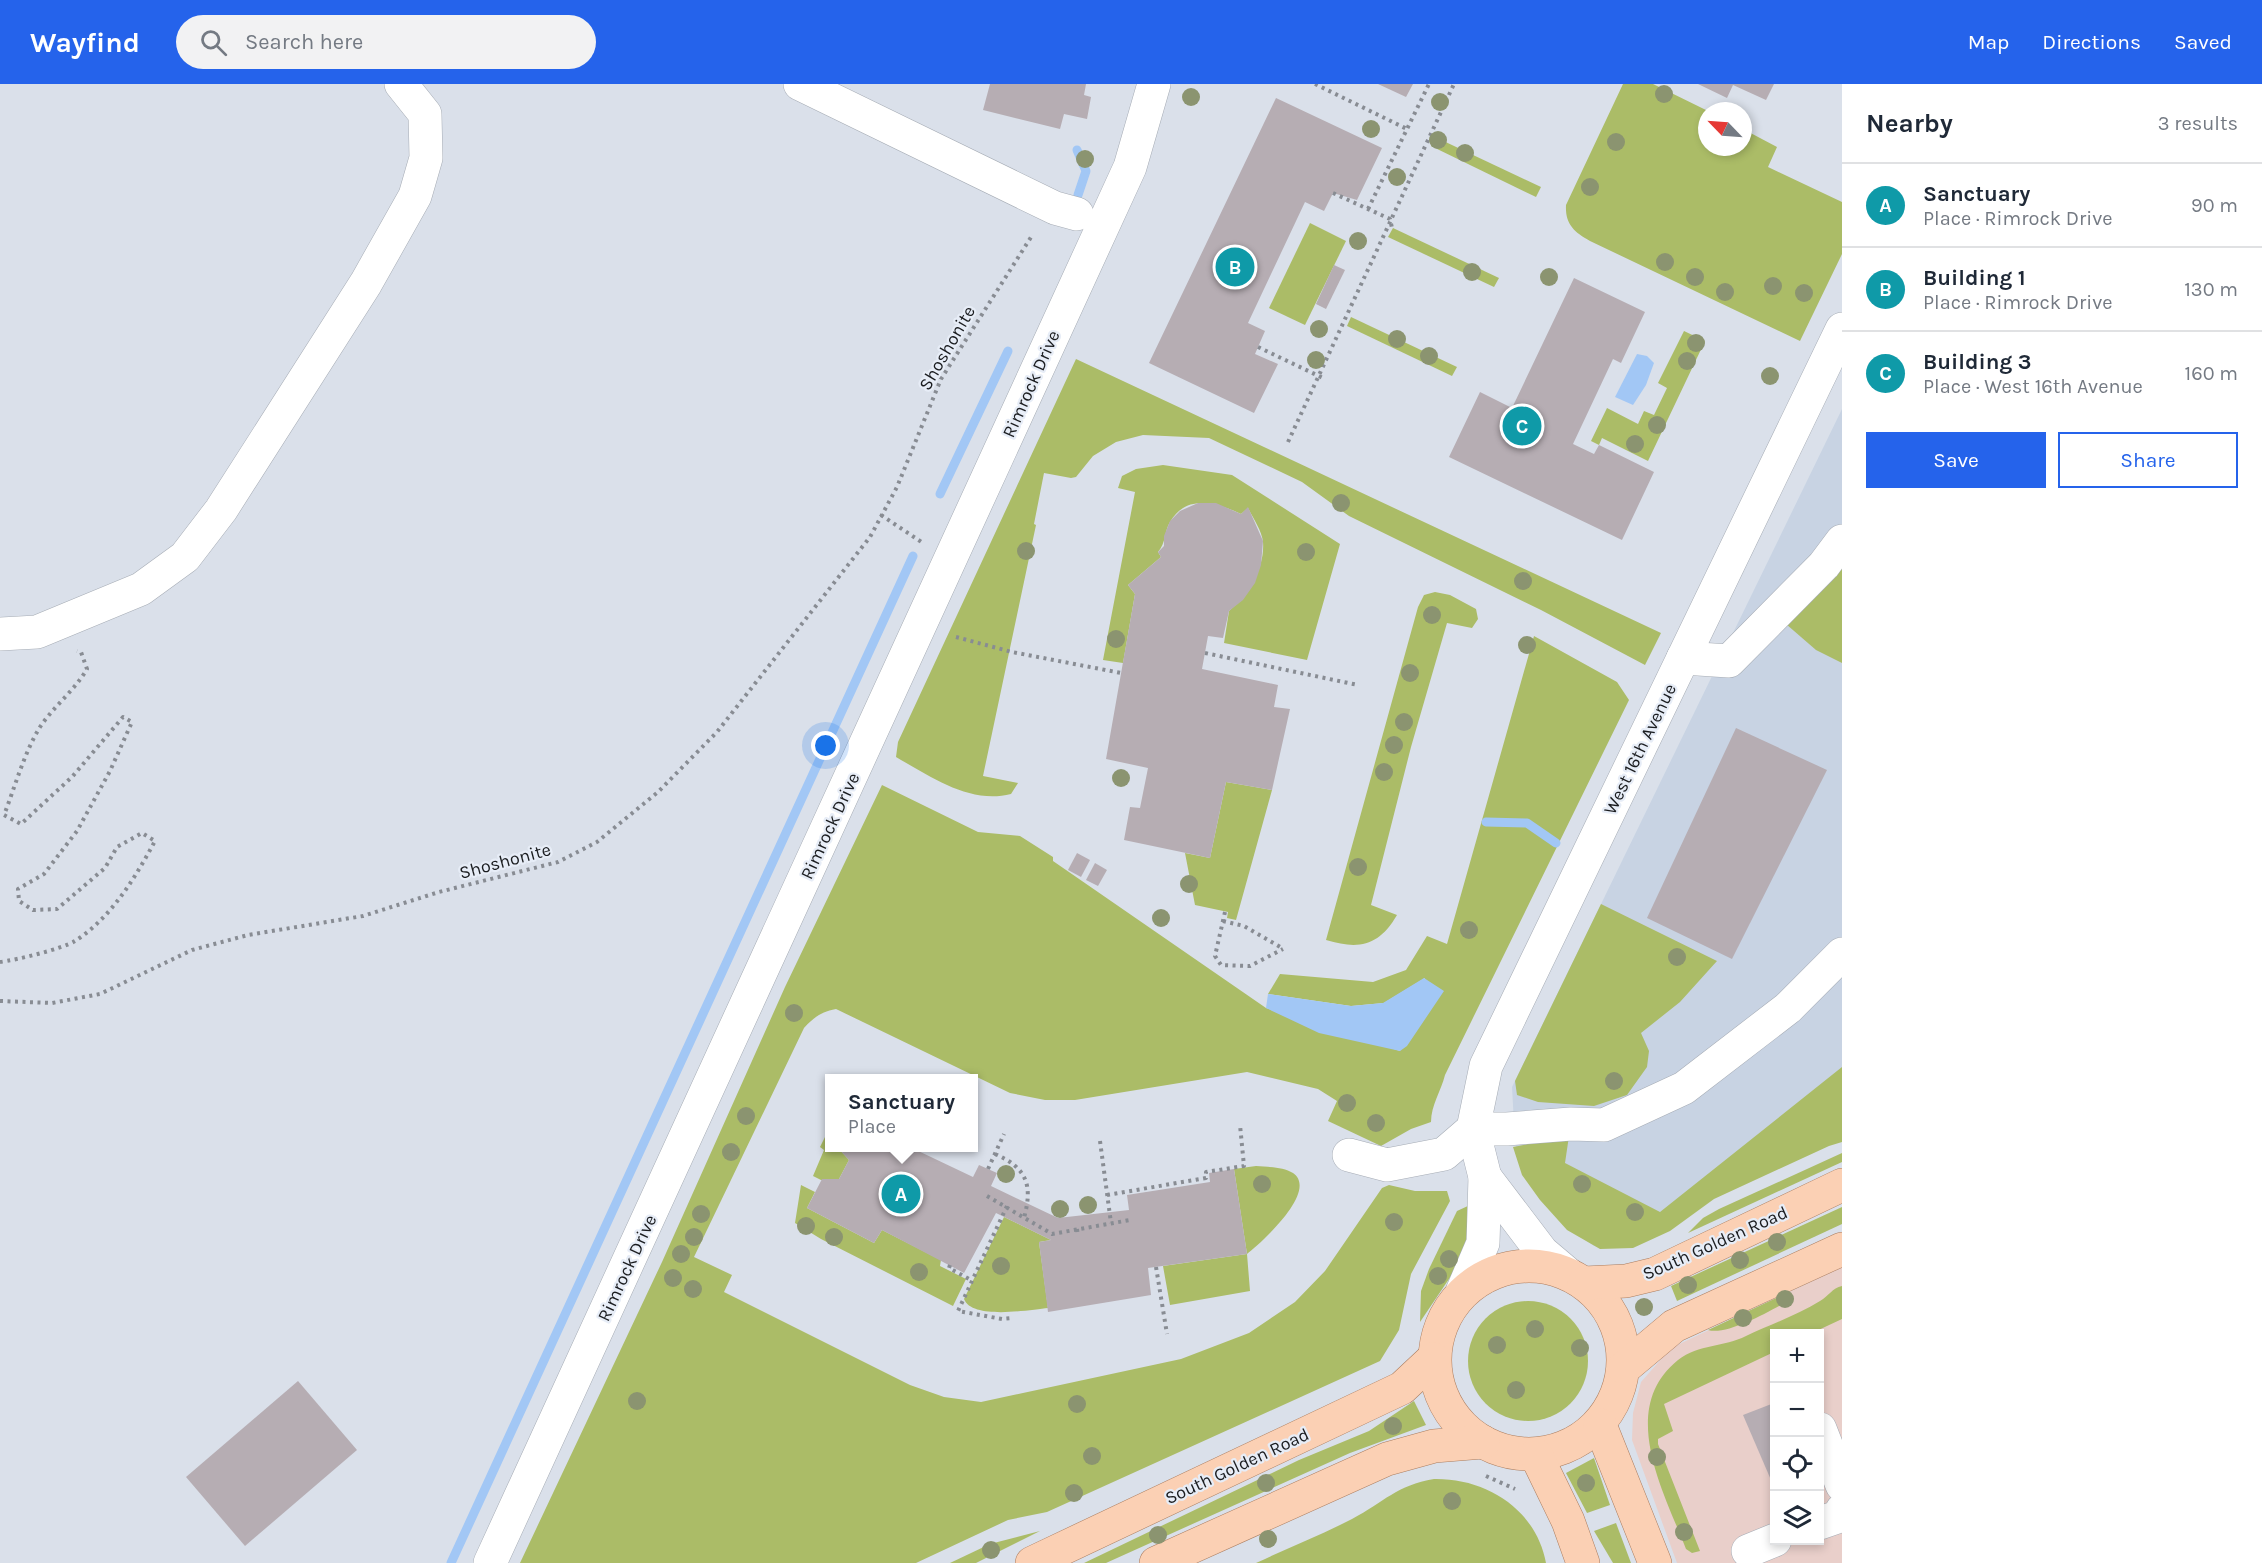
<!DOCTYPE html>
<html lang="en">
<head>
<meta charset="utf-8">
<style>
  :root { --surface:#fff; --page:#f2f2f3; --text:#1f2937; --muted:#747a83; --line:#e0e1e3; --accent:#2563eb }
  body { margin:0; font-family:Karla,sans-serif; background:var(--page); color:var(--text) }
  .controls { position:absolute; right:18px; bottom:18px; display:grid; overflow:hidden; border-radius:0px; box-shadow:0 3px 9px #0003 }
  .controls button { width:54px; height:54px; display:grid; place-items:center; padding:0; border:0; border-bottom:2px solid var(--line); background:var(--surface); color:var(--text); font:30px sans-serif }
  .compass { position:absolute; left:1698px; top:18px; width:54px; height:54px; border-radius:50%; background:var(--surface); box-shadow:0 3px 9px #0003; rotate:295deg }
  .you { position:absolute; left:826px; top:662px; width:21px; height:21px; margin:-15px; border:4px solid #fff; border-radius:50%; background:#1a73e8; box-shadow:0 0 0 9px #1a73e833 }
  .badge { display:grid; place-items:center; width:39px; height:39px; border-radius:50%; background:var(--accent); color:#fff; font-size:20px; font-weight:700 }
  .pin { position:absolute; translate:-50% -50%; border:3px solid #fff; box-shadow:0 2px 6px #0006 }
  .popup { position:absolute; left:825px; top:990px; width:153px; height:78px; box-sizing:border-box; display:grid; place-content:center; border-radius:0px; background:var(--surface); filter:drop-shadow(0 2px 4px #0005); font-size:20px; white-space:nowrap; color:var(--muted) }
  .popup b { font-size:22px; color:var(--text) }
  .popup::after { content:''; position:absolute; left:50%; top:100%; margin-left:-12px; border:12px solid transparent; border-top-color:var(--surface) }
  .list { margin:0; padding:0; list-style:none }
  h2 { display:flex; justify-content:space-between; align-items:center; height:78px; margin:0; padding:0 24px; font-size:26px }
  h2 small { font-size:20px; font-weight:400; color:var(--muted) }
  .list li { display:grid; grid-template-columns:39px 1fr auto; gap:18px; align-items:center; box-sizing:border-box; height:84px; padding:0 24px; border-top:2px solid var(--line) }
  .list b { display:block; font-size:22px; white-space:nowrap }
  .list p { margin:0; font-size:20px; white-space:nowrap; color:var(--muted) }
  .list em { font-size:20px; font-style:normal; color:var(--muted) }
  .actions { display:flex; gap:12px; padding:18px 24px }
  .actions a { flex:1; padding:14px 0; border:2px solid var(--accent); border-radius:0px; text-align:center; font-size:21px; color:var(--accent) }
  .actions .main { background:var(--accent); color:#fff }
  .icon { flex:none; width:33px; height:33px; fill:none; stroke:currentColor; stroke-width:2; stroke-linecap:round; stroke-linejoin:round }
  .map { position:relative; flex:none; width:1842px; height:1479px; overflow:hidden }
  header { display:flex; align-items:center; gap:36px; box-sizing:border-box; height:84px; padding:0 30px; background:var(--accent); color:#fff }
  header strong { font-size:28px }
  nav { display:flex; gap:33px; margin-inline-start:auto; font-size:21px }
  .search { width:420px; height:54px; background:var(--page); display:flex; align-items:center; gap:15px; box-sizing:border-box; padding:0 21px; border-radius:33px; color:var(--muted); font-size:22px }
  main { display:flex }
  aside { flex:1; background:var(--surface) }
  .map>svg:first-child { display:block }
  .commercial { fill:#e9cfca; fill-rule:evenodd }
  .built { fill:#c8d3e3 }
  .green { fill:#abbc67 }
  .water { fill:#a2c7f5 }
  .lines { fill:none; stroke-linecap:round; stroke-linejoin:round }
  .stream { stroke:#a2c7f5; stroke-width:9 }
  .building { fill:#b6adb3 }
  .minor-casing { stroke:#a6acb5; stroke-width:34 }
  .major-casing { stroke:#ab7d5f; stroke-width:34 }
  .path { stroke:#888c93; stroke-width:4; stroke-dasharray:3 4.5; stroke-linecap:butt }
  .minor { stroke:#fff; stroke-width:33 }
  .major { stroke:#fbd0b4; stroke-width:33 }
  .tree { fill:#8b9470 }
  .labels { text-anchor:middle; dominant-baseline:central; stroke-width:4.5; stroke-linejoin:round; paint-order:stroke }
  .street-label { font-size:18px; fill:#1a1c1f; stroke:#e7edf7 }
</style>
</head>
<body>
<header>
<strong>Wayfind</strong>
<div class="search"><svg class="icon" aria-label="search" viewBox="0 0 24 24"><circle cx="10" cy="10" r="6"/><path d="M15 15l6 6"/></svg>Search here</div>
<nav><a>Map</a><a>Directions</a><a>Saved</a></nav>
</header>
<main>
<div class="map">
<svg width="1842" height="1479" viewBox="0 0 1842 1479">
  <rect width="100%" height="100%" fill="#dae0ea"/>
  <path class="commercial" d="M1842 1183V1479H1677L1632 1356 1633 1329 1641 1298 1671 1264ZM1774 1250H1820V1456H1774Z"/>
  <path class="built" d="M1842 325V990L1659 1137 1604 1164 1594 1162 1571 1146 1525 1091 1515 1059 1512 1003Z"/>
  <g class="green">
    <path d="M1623 0H1653L1708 27 1707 63H1743V45L1777 63 1768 83 1842 118V170L1800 257 1590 157C1574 148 1565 140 1566 121Z"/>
    <path d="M1435 53 1541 103 1536 113 1431 62Z"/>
    <path d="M1310 139 1346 157 1305 241 1269 224Z"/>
    <path d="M1393 144 1499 194 1494 203 1388 153Z"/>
    <path d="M1351 233 1457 283 1452 292 1347 242Z"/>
    <path d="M1684 247 1705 257 1648 377 1602 354 1599 361 1591 357 1607 324 1638 340 1644 327 1654 331 1667 304 1658 299Z"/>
    <path d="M1076 275 1661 549 1645 581 1541 526 1349 432 1302 398 1209 354 1143 351 1116 358 1093 372 1076 393 1071 394 1044 389 1034 440 1036 441 983 692 1018 699 1011 710C971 720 935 695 901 676L896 673 898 658Z"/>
    <path d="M1163 381 1232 391 1340 460 1307 576 1224 559 1229 527C1248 511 1265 484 1263 458 1262 447 1253 434 1248 424L1241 430C1217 419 1187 409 1170 438 1164 448 1166 459 1158 468L1161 473 1128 501 1135 510 1123 579 1103 576 1135 408 1118 404 1122 392 1136 385Z"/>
    <path d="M1842 479V579L1816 566 1786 540Z"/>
    <path d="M1435 508 1450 511 1476 525 1478 535 1472 544 1447 539 1411 663 1371 821 1397 831C1379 862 1359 866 1326 856L1418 523 1424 511Z"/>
    <path d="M1534 552 1617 598 1629 616 1445 991C1441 1007 1431 1021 1431 1038L1411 1045 1381 1062 1328 1037 1337 1017 1318 1005 1247 988 1075 1016H1045L1010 1009 836 925C821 928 814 933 804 944L694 1173 732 1191 724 1208 910 1301 944 1313 981 1318 1181 1275 1249 1249 1295 1218 1325 1187 1382 1104 1389 1101 1415 1107H1447L1450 1117 1411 1190 1399 1246 1380 1277 1047 1428 1008 1436 916 1479H520L662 1178 785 903 882 701 978 748 1020 752 1053 773V777L1266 924 1400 967 1425 894 1384 919 1351 922 1268 910 1280 890 1373 898 1406 886 1427 852 1447 860Z"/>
    <path d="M1226 698 1272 706 1236 836 1227 834 1228 828 1195 821 1185 769 1210 774Z"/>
    <path d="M1601 820 1717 877 1680 918 1641 949 1649 967 1647 983 1627 1011 1594 1022 1538 1018 1517 1011 1515 997Z"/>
    <path d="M1842 983V1058L1829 1062 1714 1115 1670 1147 1633 1164 1600 1165 1567 1146 1540 1116 1522 1091 1513 1063 1569 1052 1565 1079 1660 1128Z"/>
    <path d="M829 1045V1064H838L849 1076 839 1095 821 1096 813 1092 824 1066 820 1063Z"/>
    <path d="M1842 1069V1078L1688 1149 1703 1134 1719 1125Z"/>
    <path d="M1256 1082C1268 1083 1283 1083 1293 1089 1319 1107 1261 1159 1247 1170L1250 1207 1170 1221 1163 1182 1247 1170 1234 1085Z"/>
    <path d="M801 1101 815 1108 807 1124 874 1159 882 1146 941 1176 940 1182 966 1195 953 1222 821 1155 795 1139Z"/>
    <path d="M1470 1121 1466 1161 1451 1192 1420 1238 1421 1207 1429 1185 1457 1127Z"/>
    <path d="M1842 1123V1140L1677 1217 1671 1202Z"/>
    <path d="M1004 1133 1051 1156 1039 1158 1048 1224C1029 1226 972 1236 964 1215Z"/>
    <path d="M1842 1202V1235L1812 1249 1774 1250V1268L1664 1320 1673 1347 1658 1355V1360L1700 1467 1692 1469 1686 1465C1664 1408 1617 1325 1678 1276 1699 1260 1724 1263 1746 1252 1771 1240 1798 1231 1820 1217 1829 1212 1832 1204 1842 1202Z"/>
    <path d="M1789 1208 1792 1215C1773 1225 1728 1252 1708 1246Z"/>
    <circle cx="1528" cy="1277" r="60"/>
    <path d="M1414 1317 1426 1341 1350 1369 1106 1479H1084L1299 1376 1369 1347Z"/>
    <path d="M1594 1374 1610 1421 1587 1429 1566 1389Z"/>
    <path d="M1434 1395C1486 1394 1536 1425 1546 1479H1256C1288 1464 1321 1451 1352 1435 1384 1418 1397 1401 1434 1395Z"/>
    <path d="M1616 1439 1631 1479H1613L1594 1447Z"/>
    <path d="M1040 1447 976 1479H950L990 1460Z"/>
  </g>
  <g class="water">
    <path d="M1637 270 1647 272 1654 279 1646 301 1633 321 1615 313Z"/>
    <path d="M1424 894 1444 907 1407 962 1400 967 1319 949 1266 924 1268 910 1351 922 1383 919Z"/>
  </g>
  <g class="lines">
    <g class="stream">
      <path d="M1077 66 1086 87 1078 111"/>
      <path d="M940 410 1008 267"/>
      <path d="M1486 738 1527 739 1556 759"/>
      <path d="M451 1479 913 472"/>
    </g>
  </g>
  <g class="building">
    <path d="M990 0H1086L1084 11 1091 13 1087 35 1064 30 1060 45 983 26Z"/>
    <path d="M1378 0H1413L1406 13Z"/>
    <path d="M1698 0H1774L1766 16 1733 1 1727 14Z"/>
    <path d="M1276 14 1382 64 1357 116 1333 109 1324 127 1305 118 1248 239 1265 247 1255 270 1278 280 1254 329 1149 279Z"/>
    <path d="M1334 181 1345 186 1326 225 1316 220Z"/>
    <path d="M1574 194 1645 228 1621 279 1613 275 1573 360 1594 370 1599 361 1654 388 1622 456 1449 373 1480 308 1512 324Z"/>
    <path d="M1198 419H1216L1241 430 1248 423 1263 457 1261 481 1255 499 1243 516 1229 527 1223 554 1208 552 1202 585 1278 601 1274 623 1290 625 1272 706 1226 698 1210 774 1124 756 1130 723 1140 724 1148 684 1106 675 1135 510 1128 501 1161 473 1158 468 1164 462V452L1170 437 1180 427Z"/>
    <path d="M1736 644 1827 686 1732 875 1647 834Z"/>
    <path d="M1077 769 1090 776 1081 793 1068 786Z"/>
    <path d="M1095 779 1107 786 1098 802 1086 796Z"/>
    <path d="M838 1064H912L973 1093 979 1081 997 1089 991 1102 1058 1134 1129 1126 1127 1111 1210 1098 1209 1089 1234 1085 1247 1170 1148 1184 1151 1211 1048 1228 1039 1158 1051 1156 996 1129 964 1189 882 1146 874 1159 807 1124 822 1095H839L849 1076Z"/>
    <path d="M298 1297 357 1366 245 1462 186 1393Z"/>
    <path d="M1774 1319V1403L1743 1331Z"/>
  </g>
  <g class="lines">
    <defs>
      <g id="minor">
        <path d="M800 0 1055 124 1077 130"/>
        <path d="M0 550 37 548 141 505 185 473 221 426 366 199 415 112 426 74 425 30 401 0"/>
        <path d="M1683 574 1729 577 1824 481 1842 457"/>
        <path d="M1349 1071 1387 1081 1444 1070 1473 1045H1507L1571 1040 1604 1041 1684 1004 1788 924 1842 870"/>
        <path d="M1485 1093 1542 1168 1568 1190"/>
        <path d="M1462 1208 1483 1159 1485 1093 1473 1045 1486 982 1842 245"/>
        <path d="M1820 1345 1842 1401"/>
        <path d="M1820 1439 1840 1432 1842 1426"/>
        <path d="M1748 1467 1775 1456"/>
        <path d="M490 1479 1130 83 1154 0"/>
      </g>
      <g id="major">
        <circle cx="1529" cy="1276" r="94"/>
        <path d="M1584 1199 1626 1197 1655 1190 1842 1101"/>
        <path d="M1624 1284 1674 1242 1842 1165"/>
        <path d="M1600 1341 1655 1479"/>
        <path d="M1536 1371 1568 1437 1583 1479"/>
        <path d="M1032 1479 1402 1304 1433 1275"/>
        <path d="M1156 1479 1387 1375 1434 1362 1483 1358"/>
      </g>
    </defs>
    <use href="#minor" class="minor-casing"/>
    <use href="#major" class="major-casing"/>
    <g class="path">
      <path d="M1315 0 1407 45"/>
      <path d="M1333 109 1390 135 1392 144"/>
      <path d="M1368 125 1429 0"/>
      <path d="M1258 263 1323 294"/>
      <path d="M1288 358 1454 0"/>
      <path d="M881 431 923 459"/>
      <path d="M956 553 1012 568 1121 589"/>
      <path d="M1205 569 1358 601"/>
      <path d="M1225 828 1215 872 1221 881 1250 882 1283 865"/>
      <path d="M1223 837 1244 842 1282 864"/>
      <path d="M0 878C16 876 62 865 75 857 111 834 135 794 155 757L142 749 117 763 105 784 57 825 33 826 19 817 18 805 44 790 77 747 110 687 132 638 123 633 72 693 21 740 4 731C15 703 24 669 40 643 54 622 74 607 87 585L81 568 77 567"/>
      <path d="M0 917 52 919 100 910 192 866 248 851 363 832 439 808 558 778 597 758 658 708 717 648 870 453 897 403 941 295 1033 150"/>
      <path d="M1100 1057 1111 1139"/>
      <path d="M995 1070C1027 1084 1033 1101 1024 1134"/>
      <path d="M988 1085 1004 1050"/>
      <path d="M1107 1111 1206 1094V1088L1244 1082 1240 1041"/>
      <path d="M987 1112 1052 1150 1130 1136"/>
      <path d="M1007 1122 958 1227 1002 1235 1013 1234"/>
      <path d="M1077 1145 1078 1152"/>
      <path d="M950 1181 949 1184 971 1196"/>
      <path d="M1156 1183 1167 1250"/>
      <path d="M1486 1392 1515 1405"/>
    </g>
    <use href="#minor" class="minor"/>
    <use href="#major" class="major"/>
  </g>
  <g class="tree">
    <circle cx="1664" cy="10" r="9"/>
    <circle cx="1191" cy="13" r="9"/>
    <circle cx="1440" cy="18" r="9"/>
    <circle cx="1371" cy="45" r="9"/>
    <circle cx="1438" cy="56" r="9"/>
    <circle cx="1616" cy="58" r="9"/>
    <circle cx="1465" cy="69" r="9"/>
    <circle cx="1085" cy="75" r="9"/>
    <circle cx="1397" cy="93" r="9"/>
    <circle cx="1590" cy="103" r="9"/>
    <circle cx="1358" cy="157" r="9"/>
    <circle cx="1665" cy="178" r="9"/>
    <circle cx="1472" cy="188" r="9"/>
    <circle cx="1549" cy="193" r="9"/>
    <circle cx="1695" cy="193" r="9"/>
    <circle cx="1773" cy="202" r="9"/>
    <circle cx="1725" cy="208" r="9"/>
    <circle cx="1804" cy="209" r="9"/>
    <circle cx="1319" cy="245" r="9"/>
    <circle cx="1397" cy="255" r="9"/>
    <circle cx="1696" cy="259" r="9"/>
    <circle cx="1429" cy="272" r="9"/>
    <circle cx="1316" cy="276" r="9"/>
    <circle cx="1687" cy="277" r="9"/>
    <circle cx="1770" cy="292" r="9"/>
    <circle cx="1657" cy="341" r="9"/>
    <circle cx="1635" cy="360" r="9"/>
    <circle cx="1341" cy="419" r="9"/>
    <circle cx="1026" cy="467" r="9"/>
    <circle cx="1306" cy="468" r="9"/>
    <circle cx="1523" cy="497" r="9"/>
    <circle cx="1432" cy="531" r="9"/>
    <circle cx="1116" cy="555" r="9"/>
    <circle cx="1527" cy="561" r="9"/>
    <circle cx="1410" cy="589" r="9"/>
    <circle cx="1404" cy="638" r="9"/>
    <circle cx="1394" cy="661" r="9"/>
    <circle cx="1384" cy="688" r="9"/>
    <circle cx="1121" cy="694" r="9"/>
    <circle cx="1358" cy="783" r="9"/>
    <circle cx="1189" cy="800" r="9"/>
    <circle cx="1161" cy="834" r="9"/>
    <circle cx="1469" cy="846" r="9"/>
    <circle cx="1677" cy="873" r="9"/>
    <circle cx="794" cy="929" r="9"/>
    <circle cx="1614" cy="997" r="9"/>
    <circle cx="1347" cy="1019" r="9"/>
    <circle cx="746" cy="1032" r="9"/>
    <circle cx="1376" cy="1039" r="9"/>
    <circle cx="731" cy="1068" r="9"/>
    <circle cx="1006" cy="1090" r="9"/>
    <circle cx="1262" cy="1100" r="9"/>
    <circle cx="1582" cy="1100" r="9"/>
    <circle cx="1088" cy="1121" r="9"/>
    <circle cx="1060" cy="1125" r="9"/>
    <circle cx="1635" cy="1128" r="9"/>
    <circle cx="701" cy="1130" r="9"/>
    <circle cx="1394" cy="1138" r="9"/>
    <circle cx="806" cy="1142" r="9"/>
    <circle cx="694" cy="1153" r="9"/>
    <circle cx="834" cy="1153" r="9"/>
    <circle cx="1777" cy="1158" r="9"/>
    <circle cx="681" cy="1170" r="9"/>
    <circle cx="1449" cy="1175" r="9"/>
    <circle cx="1740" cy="1176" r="9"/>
    <circle cx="1001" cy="1182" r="9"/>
    <circle cx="919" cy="1188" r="9"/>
    <circle cx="1438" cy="1192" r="9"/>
    <circle cx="673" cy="1194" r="9"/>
    <circle cx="1688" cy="1201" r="9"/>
    <circle cx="693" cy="1205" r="9"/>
    <circle cx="1785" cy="1215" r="9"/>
    <circle cx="1644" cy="1223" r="9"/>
    <circle cx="1743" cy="1234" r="9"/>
    <circle cx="1535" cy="1245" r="9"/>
    <circle cx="1497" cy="1261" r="9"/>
    <circle cx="1580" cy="1264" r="9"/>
    <circle cx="1516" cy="1306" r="9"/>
    <circle cx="637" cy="1317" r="9"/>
    <circle cx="1077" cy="1320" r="9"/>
    <circle cx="1393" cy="1342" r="9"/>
    <circle cx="1092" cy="1372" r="9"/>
    <circle cx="1657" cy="1373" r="9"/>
    <circle cx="1266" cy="1399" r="9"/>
    <circle cx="1586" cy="1399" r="9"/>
    <circle cx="1074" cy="1409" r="9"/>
    <circle cx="1452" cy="1417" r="9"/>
    <circle cx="1684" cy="1448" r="9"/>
    <circle cx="1158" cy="1451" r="9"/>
    <circle cx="1268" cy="1455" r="9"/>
    <circle cx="991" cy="1466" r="9"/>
  </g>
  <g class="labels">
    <g class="street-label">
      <text transform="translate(947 264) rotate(-60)">Shoshonite</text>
      <text transform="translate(1031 300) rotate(-66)">Rimrock Drive</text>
      <text transform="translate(1640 665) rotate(-64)">West 16th Avenue</text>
      <text transform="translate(830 742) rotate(-65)">Rimrock Drive</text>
      <text transform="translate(505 777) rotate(-15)">Shoshonite</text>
      <text transform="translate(1715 1159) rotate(-24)">South Golden Road</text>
      <text transform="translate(627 1184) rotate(-65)">Rimrock Drive</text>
      <text transform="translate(1237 1382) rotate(-25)">South Golden Road</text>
    </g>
  </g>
</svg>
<div class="controls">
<button>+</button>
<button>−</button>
<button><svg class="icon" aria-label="locate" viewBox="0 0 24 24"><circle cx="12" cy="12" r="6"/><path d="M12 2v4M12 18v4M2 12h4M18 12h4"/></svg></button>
<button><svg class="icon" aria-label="layers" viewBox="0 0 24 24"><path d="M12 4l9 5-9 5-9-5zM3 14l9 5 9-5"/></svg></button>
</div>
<svg class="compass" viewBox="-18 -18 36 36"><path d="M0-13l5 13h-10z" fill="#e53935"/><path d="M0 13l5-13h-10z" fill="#747a83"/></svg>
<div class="you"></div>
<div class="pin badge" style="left:901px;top:1110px;background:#0f9aa8">A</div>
<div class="popup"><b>Sanctuary</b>Place</div>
<div class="pin badge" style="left:1235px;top:183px;background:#0f9aa8">B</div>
<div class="pin badge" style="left:1522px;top:342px;background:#0f9aa8">C</div>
</div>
<aside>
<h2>Nearby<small>3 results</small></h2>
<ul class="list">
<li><span class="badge" style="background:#0f9aa8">A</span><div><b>Sanctuary</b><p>Place · Rimrock Drive</p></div><em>90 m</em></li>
<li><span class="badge" style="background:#0f9aa8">B</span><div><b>Building 1</b><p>Place · Rimrock Drive</p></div><em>130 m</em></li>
<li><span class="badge" style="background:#0f9aa8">C</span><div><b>Building 3</b><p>Place · West 16th Avenue</p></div><em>160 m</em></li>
</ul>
<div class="actions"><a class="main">Save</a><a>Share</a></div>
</aside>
</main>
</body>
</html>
